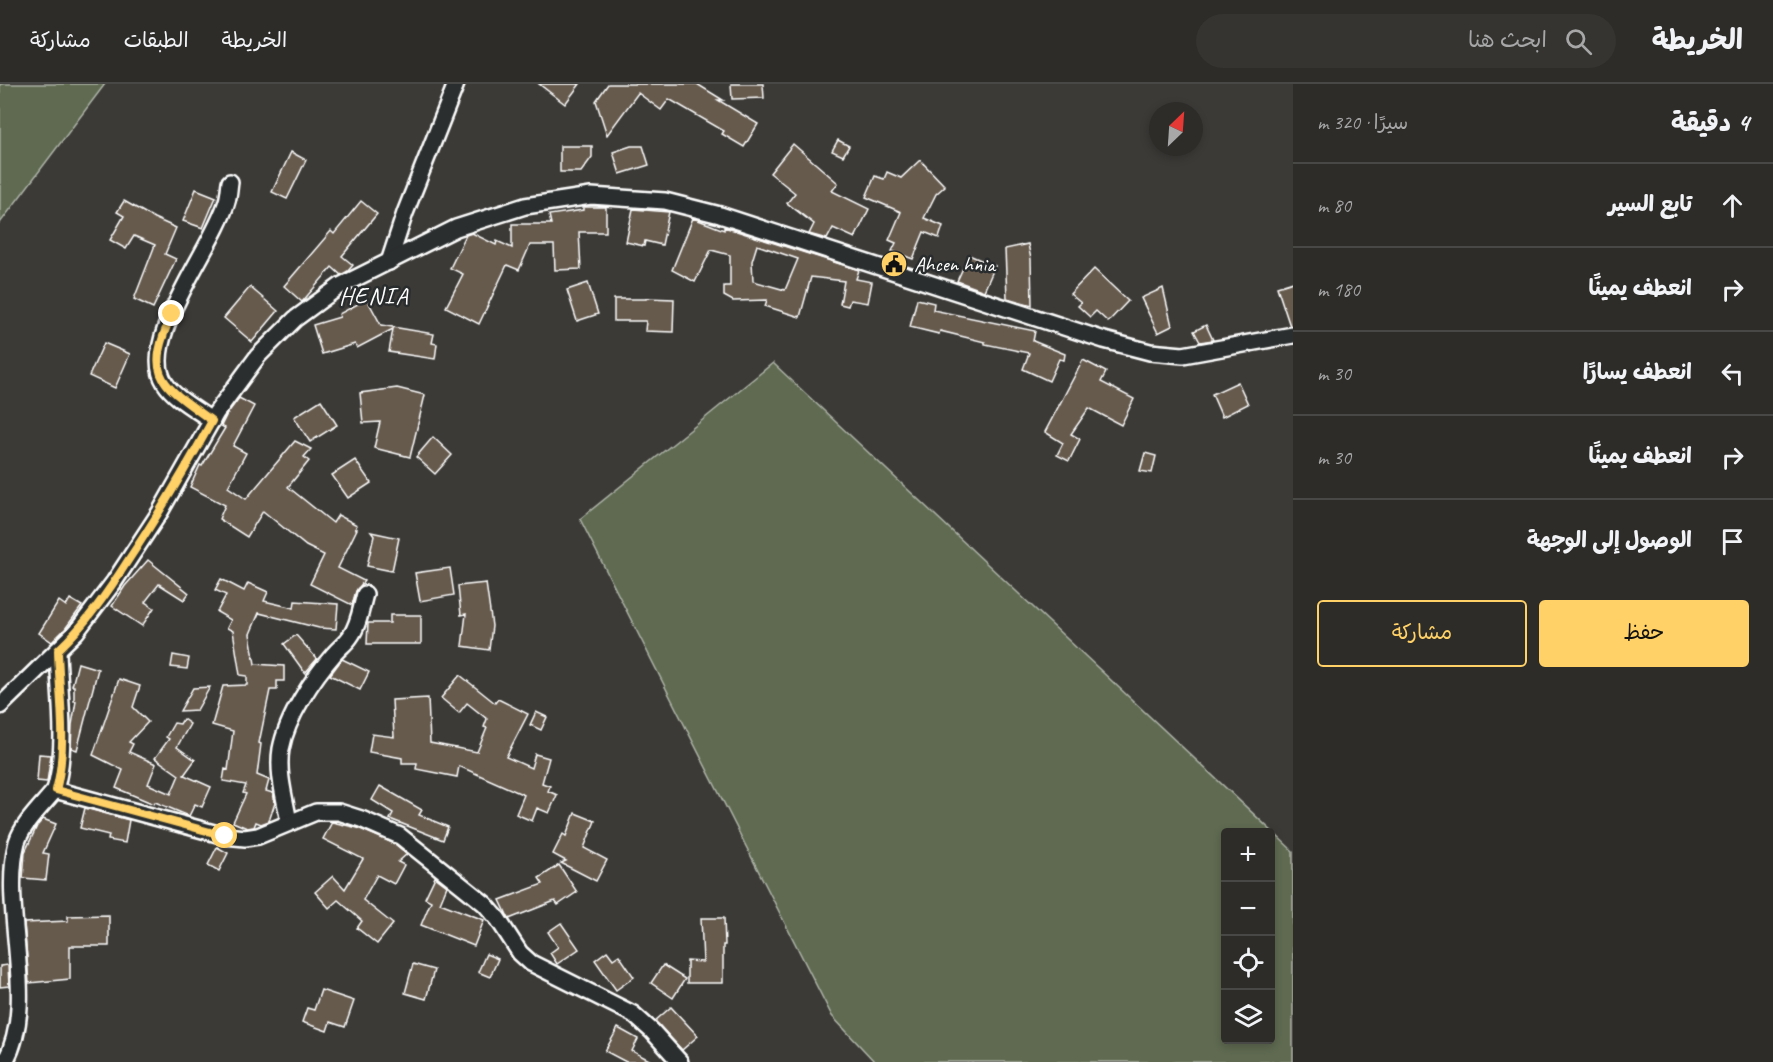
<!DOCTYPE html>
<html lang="ar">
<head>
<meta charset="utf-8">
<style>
  :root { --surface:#2d2c29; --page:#353431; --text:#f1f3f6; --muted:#a7a7a8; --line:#484846; --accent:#ffd166 }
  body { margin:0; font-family:Caveat,"Playpen Sans Arabic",sans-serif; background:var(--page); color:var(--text); direction:rtl }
  .controls { position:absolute; right:18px; bottom:18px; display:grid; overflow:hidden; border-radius:6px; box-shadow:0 3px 9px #0003 }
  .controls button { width:54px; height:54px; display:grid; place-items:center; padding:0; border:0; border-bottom:2px solid var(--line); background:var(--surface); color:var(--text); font:30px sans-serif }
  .compass { position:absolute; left:1149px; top:18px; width:54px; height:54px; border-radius:50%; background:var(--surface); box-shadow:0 3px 9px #0003; rotate:25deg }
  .stop { position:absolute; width:18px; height:18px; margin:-14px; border:4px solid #ffd166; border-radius:50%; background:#fff }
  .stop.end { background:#ffd166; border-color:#fff; box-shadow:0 2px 6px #0008 }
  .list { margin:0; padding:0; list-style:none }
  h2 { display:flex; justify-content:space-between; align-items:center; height:78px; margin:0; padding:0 24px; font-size:26px }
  h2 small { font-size:20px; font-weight:400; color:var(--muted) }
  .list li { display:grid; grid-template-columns:39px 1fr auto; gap:18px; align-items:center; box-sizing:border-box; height:84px; padding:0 24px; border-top:2px solid var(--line) }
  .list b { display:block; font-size:22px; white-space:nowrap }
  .list em { font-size:20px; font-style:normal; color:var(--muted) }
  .actions { display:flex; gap:12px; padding:18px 24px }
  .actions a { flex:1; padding:14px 0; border:2px solid var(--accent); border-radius:6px; text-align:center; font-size:21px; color:var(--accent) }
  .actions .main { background:var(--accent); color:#111 }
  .icon { flex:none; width:33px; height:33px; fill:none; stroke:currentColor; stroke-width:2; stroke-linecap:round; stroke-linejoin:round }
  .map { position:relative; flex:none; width:1293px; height:978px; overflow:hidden; direction:ltr }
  header { display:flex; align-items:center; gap:36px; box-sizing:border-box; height:84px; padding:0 30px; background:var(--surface); border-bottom:2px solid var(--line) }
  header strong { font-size:28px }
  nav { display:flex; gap:33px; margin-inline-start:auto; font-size:21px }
  .search { width:420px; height:54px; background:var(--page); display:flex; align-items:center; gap:15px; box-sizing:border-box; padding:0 21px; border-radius:33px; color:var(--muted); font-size:22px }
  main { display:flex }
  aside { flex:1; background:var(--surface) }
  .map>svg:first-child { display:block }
  .green { fill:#5e6a51; stroke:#aeb4a8; stroke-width:1.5; fill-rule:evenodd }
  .building { fill:#665a4d; stroke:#fff; stroke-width:1.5; fill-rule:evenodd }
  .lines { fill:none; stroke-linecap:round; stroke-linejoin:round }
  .street-casing { stroke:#fff; stroke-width:20 }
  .street { stroke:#2a2d2e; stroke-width:15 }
  .route { stroke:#ffd166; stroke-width:8 }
  .labels { text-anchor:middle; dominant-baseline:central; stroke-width:5; stroke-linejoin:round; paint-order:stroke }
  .poi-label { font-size:21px; fill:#fff; stroke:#2a2d2e; text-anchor:start }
  .quarter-label { font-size:24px; letter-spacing:1.5px; fill:#fff; stroke:#2a2d2e }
</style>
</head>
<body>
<header>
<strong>الخريطة</strong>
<div class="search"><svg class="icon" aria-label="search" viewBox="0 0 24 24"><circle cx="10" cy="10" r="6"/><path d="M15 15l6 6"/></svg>ابحث هنا</div>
<nav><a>الخريطة</a><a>الطبقات</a><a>مشاركة</a></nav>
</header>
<main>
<aside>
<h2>4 دقيقة<small>سيرًا · 320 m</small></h2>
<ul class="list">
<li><svg class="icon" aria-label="ahead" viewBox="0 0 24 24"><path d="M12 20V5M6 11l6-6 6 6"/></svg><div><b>تابع السير</b></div><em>80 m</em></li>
<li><svg class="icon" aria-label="right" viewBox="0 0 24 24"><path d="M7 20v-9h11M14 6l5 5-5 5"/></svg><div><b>انعطف يمينًا</b></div><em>180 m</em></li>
<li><svg class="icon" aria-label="left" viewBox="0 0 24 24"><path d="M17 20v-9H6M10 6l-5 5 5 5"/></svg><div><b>انعطف يسارًا</b></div><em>30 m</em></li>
<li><svg class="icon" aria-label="right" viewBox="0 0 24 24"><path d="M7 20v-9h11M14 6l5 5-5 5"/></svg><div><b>انعطف يمينًا</b></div><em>30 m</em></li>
<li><svg class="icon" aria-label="arrive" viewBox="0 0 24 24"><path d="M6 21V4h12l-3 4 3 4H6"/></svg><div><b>الوصول إلى الوجهة</b></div></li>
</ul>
<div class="actions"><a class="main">حفظ</a><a>مشاركة</a></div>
</aside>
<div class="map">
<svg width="1293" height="978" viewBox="0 0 1293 978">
  <rect width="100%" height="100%" fill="#3c3a37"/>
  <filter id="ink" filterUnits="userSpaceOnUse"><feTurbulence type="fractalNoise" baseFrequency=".0167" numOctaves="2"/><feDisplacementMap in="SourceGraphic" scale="12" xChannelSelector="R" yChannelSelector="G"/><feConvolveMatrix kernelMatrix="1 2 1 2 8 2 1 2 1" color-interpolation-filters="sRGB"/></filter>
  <g filter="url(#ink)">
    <g class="green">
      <path d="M0 0H105L0 139Z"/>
      <path d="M773 279 1293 767V978H875L832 932 580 435ZM1226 748H1270V956H1226Z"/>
    </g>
    <g class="building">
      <path d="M539 0H580L565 20Z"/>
      <path d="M608 0H697L723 16H718L758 40 744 63 722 50 724 47 669 15 661 26 638 9 607 51 596 17Z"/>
      <path d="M731 0H763L764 14 732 15Z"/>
      <path d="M838 56 849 62 843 72 832 67Z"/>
      <path d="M793 60 838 99 832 107 869 125 855 154 833 144 827 155 809 150 814 140 787 119 795 109 770 89Z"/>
      <path d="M560 62H592V73L581 88H560Z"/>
      <path d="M631 62H643L649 81 620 90 613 68Z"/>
      <path d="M291 68 306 76 287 115 272 108Z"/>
      <path d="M920 76 945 102 936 110 924 134 943 142 939 154 924 148 913 175 892 167 896 159 889 156 901 128 866 113 875 92 884 95 887 88 901 94Z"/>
      <path d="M196 105 216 113 203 144 183 137Z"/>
      <path d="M124 117 154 134 176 144 165 170 176 175 153 224 134 215 155 161 134 152 126 165 110 156 124 132 117 128Z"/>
      <path d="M361 117 377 130 342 172 353 181 348 187 341 191 332 183 302 218 284 202 331 147 334 150Z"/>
      <path d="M583 123H606V148H579L581 185 555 186 554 161H530L519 186 507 181 479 240 446 223 463 190 450 184 466 151 472 149 496 161 497 157 512 164V140H551L549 131 583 126Z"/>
      <path d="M633 125 669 128 662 161 645 157 644 162 626 158Z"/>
      <path d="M693 134 724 146V143L859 186 856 195 872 198 868 219 850 216 848 222 840 220 844 197 811 193 800 233 765 222 767 216 733 217 724 212V202H730V171L711 166 695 198 672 186ZM757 161 798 175 785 206 753 197 752 177Z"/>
      <path d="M1028 160 1031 175 1032 221 1007 214 1005 165Z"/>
      <path d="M969 171 995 182 984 207 957 197Z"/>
      <path d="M1094 185 1128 217 1108 238 1096 227 1090 233 1078 222 1081 219 1070 210Z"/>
      <path d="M1293 198V241L1290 242 1277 203Z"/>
      <path d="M588 199 598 230 577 237 567 206Z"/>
      <path d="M250 203 278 227 252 258 224 234Z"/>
      <path d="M1163 204 1172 242 1158 249 1141 214Z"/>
      <path d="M646 214 674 215 673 248 645 247 646 237H614V215H646Z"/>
      <path d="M367 215 381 241 434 250 432 259 437 260 435 275 389 268 393 245 357 264 355 260 322 270 313 241 340 233 339 230Z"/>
      <path d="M917 215 934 219 933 226 1035 247 1033 257 1065 270 1064 276 1059 275 1049 297 1023 285 1029 269 985 260V258L940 247 939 250 910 243Z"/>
      <path d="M1206 241 1213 256 1200 258 1194 247Z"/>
      <path d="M104 259 130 270 115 304 89 292Z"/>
      <path d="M1083 276 1106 288 1101 298 1134 315 1121 341 1089 324 1071 350 1080 355 1069 377 1057 371 1063 359 1045 348Z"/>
      <path d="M1238 298 1248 320 1222 333 1212 310Z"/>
      <path d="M397 304 425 311 410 373 374 364 380 338 363 339 360 309Z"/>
      <path d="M239 314 254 322 233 362 246 369 228 403 246 415 295 357 311 365 304 373 309 377 288 403 333 439 338 431 357 441 355 445H357L338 484 364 497 356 507 352 521 310 500 324 471 306 462 263 427 247 453 219 435 225 421 190 403 200 381 202 382 225 344 221 342 227 330Z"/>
      <path d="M321 316 337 341 310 358 294 333Z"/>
      <path d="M433 353 452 371 435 390 416 373Z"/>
      <path d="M1145 369 1156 372 1152 389 1140 387Z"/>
      <path d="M355 376 371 399 348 414 332 391Z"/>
      <path d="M371 448 399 454 392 487 367 482 374 452Z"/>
      <path d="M148 476 189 509 184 516 159 500 145 518 154 524 142 542 112 522 125 502Z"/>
      <path d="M450 484 454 511 420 517 415 489Z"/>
      <path d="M221 495 244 507 248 499 268 508 264 517 294 524 295 517 338 520 336 545 319 544 259 529 250 550 255 580 284 582V597H277V606H270L259 659 261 660 257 691 269 696 266 707 273 709 275 719 269 737 261 740 256 738 254 743 247 744 233 738 246 710 243 709 246 701 223 697 225 685 228 686 233 647 212 641 223 602 247 601V592L240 591 233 547 227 544 231 536 217 528 226 511 215 506Z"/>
      <path d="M486 499 492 542 489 566 462 562 466 530 461 531 458 502Z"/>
      <path d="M70 515 82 522 65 545 52 558 39 549 59 517 66 522Z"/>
      <path d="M390 531H421V560H367L368 539H390Z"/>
      <path d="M296 551 317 575 305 589 284 560Z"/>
      <path d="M173 571 189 574 187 585 171 583Z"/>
      <path d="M342 575 369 588 360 606 330 591Z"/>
      <path d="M78 579 98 585 77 666 71 664 72 641 76 617H74V602H72Z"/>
      <path d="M460 591 495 619 498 615 528 630 506 673 531 684 535 670 549 674 542 699 550 702 548 707 557 711 549 729 537 724 532 737 516 730 524 711 459 682 457 693 416 685 417 679H402V674L369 668 372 650 394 653 392 616 428 614 430 659 477 668 487 644 484 643 487 635 467 619 459 629 441 614Z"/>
      <path d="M119 595 140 602 133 623 148 638 129 658 133 660 129 668 156 680 148 700 171 710 179 691 155 674 169 655 166 653 174 639 180 640 183 635 190 640 177 663 195 676 184 691 211 703 202 723 195 720 189 732 155 718 154 720 116 704 123 686 93 671Z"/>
      <path d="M210 603 197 626 180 627 193 604Z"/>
      <path d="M536 628 547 633 541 646 530 641Z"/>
      <path d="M39 670 51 671 47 698 37 697Z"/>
      <path d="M380 702 422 726 419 731 448 743 443 756 390 735 393 729 372 716Z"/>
      <path d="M85 724 129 736 125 759 108 756 109 751 80 744Z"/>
      <path d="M575 729 595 737 584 764 607 776 596 797 561 779 566 777 553 770 563 750 566 752Z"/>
      <path d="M43 735 56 740 43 769 49 770 46 796 23 794 25 768 37 742Z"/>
      <path d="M332 738 358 744 395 760 407 770 398 778 404 781 394 800 377 791 363 816 393 840 377 860 357 844 362 837 338 816 329 824 315 808 333 792 345 805 363 775 323 755Z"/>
      <path d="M217 763 228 769 219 787 208 781Z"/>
      <path d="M559 781 577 808 558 821 555 817 509 835 500 816 543 800 539 794Z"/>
      <path d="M435 793 447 802 440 819 484 836 474 862 421 841 431 817 425 814Z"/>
      <path d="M109 831V862H70V895L29 899 24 839 68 837V832Z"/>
      <path d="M701 834H724L725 861H723V899H687V877L703 878Z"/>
      <path d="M561 839 579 865 557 880 550 869 558 863 548 848Z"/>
      <path d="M607 867 613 875 619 871 634 893 616 906 595 876Z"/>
      <path d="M486 870 498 875 490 893 478 888Z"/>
      <path d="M413 880 434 886 426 915 405 909Z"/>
      <path d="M8 881 9 902 0 903V882Z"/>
      <path d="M663 881 685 895 673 914 651 899Z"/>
      <path d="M321 906 354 917 345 943 330 938 327 947 302 938 307 924 314 926Z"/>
      <path d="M671 923 698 952 682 966 655 937Z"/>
      <path d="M618 944 638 955 632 967 653 978H626L605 967Z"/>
    </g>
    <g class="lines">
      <defs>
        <g id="street">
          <path d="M389 178 405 129 456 0"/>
          <path d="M212 337C198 326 175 315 165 299 137 257 215 162 227 117 229 111 229 104 230 98"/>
          <path d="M0 622 76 548 114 498 160 428 216 329 258 272 295 235 340 202 456 144 525 122 591 112 665 117 720 131 1104 256 1150 268 1183 271 1293 251"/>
          <path d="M55 706C68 662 59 611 58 566"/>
          <path d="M289 738C285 715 277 689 281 665 287 633 313 594 334 570 339 564 346 559 350 553 359 541 361 524 365 510"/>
          <path d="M5 978C39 916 0 825 17 758 23 739 43 721 55 706L225 752 245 754 258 752 316 728H339L361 735 400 752 485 820 498 835 520 869 531 879 633 930 652 947 680 978"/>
        </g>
      </defs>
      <use href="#street" class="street-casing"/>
      <use href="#street" class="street"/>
    </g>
  </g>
  <g class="lines" filter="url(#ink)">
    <path class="route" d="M172 230C143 294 162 300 212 337 186 384 159 430 129 475 108 508 86 540 58 566 59 611 68 662 56 706L225 752"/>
  </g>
  <defs>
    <symbol id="civic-disc" viewBox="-11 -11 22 22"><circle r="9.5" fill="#ffd166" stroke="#2a2d2e"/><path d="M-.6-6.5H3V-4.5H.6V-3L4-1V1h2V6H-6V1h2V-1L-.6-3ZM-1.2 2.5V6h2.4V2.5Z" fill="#111"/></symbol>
  </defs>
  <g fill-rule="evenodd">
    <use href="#civic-disc" x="879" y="165" width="30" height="30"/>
  </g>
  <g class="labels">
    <g class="poi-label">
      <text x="914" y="180">Ahcen hnia</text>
    </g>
    <g class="quarter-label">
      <text x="374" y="212">HENIA</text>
    </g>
  </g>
</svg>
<div class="controls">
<button>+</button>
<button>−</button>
<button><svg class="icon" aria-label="locate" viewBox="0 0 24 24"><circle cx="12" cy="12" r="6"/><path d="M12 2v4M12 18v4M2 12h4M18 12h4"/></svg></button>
<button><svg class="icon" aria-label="layers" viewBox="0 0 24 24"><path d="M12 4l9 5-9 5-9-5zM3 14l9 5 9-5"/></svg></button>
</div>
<svg class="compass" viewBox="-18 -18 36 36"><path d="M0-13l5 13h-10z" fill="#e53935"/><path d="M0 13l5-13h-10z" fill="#a7a7a8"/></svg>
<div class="stop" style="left:225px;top:752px"></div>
<div class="stop end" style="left:172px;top:230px"></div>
</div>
</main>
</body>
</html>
